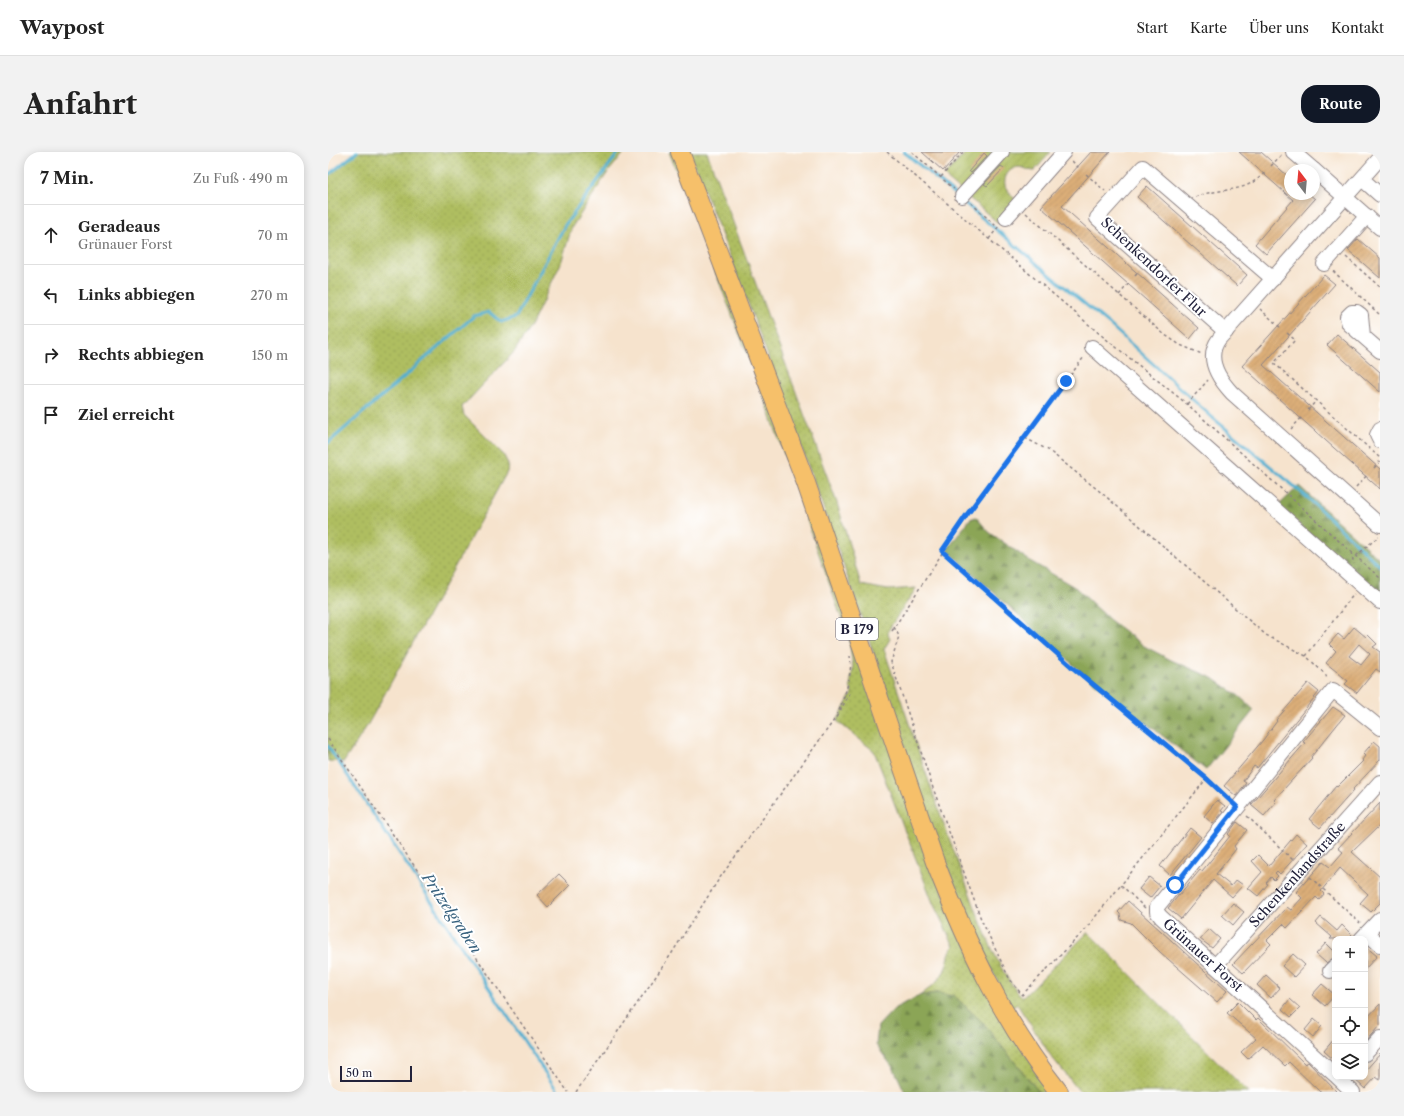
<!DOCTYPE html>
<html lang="de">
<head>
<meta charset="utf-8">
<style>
  :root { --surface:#fff; --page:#f2f2f2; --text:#222; --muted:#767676; --line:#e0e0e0; --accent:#111827 }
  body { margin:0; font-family:"Libre Caslon Text",serif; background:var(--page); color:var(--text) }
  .controls { position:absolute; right:12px; bottom:12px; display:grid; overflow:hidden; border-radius:8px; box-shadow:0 2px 10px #0003 }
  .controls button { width:36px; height:36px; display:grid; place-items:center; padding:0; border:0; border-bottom:1px solid var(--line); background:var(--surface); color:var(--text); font:20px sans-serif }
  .compass { position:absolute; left:956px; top:12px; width:36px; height:36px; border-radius:50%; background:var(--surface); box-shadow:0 2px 10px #0003; rotate:344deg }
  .scale { position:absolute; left:12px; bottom:10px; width:72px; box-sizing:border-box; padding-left:4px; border:2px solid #22223b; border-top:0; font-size:11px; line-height:14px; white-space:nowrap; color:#22223b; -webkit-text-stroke:3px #fff; paint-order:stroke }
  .stop { position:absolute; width:12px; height:12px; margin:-9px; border:3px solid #1a73e8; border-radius:50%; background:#fff }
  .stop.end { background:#1a73e8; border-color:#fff; box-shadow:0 1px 4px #0008 }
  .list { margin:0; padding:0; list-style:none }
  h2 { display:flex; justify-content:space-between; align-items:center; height:52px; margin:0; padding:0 16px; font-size:17px }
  h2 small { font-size:13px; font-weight:400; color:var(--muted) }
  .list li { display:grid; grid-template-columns:26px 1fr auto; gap:12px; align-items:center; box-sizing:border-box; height:60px; padding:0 16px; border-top:1px solid var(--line) }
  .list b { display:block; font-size:15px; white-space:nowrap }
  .list p { margin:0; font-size:13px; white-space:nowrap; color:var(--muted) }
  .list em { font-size:13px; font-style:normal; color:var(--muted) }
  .icon { flex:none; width:22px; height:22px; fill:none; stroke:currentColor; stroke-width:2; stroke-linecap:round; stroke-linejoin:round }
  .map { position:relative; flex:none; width:1052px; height:940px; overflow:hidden; border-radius:16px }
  header { display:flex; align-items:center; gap:24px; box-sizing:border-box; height:56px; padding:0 20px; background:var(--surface); border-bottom:1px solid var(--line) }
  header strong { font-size:19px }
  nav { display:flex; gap:22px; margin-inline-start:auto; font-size:14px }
  .intro { display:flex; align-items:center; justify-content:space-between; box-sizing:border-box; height:96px; padding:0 24px }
  h1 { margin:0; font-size:28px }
  .button { padding:10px 18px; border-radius:16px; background:var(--accent); color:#fff; font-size:14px; font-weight:700 }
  main { display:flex; gap:24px; padding:0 24px }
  aside { flex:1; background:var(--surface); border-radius:16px; box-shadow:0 2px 10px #0003 }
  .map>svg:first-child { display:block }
  .grass { fill:url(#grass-dots); stroke:#68704e }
  .forest { fill:url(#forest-firs); stroke:#566449 }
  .garden { fill:url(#garden-furrows); stroke:#68704e }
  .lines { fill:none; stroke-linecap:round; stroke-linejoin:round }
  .stream { stroke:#51afd0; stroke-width:3 }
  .building { fill:url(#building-hatch); fill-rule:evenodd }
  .minor-casing { stroke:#8c8284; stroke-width:16 }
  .major-casing { stroke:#8c8284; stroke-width:20 }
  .path { stroke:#8c8284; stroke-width:1.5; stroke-dasharray:3 3; stroke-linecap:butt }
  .minor { stroke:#fff; stroke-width:14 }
  .major { stroke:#f6c06b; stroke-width:18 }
  .route { stroke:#1a73e8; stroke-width:5 }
  .labels { text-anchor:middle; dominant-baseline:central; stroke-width:4; stroke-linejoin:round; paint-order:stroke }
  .shield { fill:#fff; stroke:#646476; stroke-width:1 }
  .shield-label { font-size:13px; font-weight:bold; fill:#22223b }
  .street-label { font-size:14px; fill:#22223b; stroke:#fff }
  .water-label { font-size:15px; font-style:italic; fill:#37617e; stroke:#fff }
</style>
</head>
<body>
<header>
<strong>Waypost</strong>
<nav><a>Start</a><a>Karte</a><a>Über uns</a><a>Kontakt</a></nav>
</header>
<div class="intro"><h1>Anfahrt</h1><a class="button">Route</a></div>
<main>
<aside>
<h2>7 Min.<small>Zu Fuß · 490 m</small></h2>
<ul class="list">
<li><svg class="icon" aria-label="ahead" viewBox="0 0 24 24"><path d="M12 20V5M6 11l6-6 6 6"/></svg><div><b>Geradeaus</b><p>Grünauer Forst</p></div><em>70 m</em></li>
<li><svg class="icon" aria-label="left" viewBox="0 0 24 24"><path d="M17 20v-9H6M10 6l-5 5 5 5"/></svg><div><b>Links abbiegen</b></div><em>270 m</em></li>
<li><svg class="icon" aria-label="right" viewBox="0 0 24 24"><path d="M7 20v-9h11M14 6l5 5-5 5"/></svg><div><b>Rechts abbiegen</b></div><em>150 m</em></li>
<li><svg class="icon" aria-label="arrive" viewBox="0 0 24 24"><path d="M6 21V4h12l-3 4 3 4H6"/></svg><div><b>Ziel erreicht</b></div></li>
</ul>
</aside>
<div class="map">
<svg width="1052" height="940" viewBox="0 0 1052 940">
  <defs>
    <pattern id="grass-dots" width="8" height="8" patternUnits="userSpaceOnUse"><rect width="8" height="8" fill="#afbe61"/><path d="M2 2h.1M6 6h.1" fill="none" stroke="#96a355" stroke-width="1.8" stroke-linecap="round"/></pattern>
    <pattern id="forest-firs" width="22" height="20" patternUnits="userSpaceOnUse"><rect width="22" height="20" fill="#8ba557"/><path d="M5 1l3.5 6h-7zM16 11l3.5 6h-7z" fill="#718649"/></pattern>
    <pattern id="garden-furrows" width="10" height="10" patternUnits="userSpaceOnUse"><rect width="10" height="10" fill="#afbe61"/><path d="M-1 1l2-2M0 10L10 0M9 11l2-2" fill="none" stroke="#96a355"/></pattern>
    <pattern id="building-hatch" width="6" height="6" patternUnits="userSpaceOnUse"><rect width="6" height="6" fill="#dbae78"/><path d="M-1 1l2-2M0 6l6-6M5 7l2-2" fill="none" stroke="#bc9569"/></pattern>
  </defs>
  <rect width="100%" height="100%" fill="#fff"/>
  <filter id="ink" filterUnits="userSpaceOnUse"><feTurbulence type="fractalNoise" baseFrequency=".025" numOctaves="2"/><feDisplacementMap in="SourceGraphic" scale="8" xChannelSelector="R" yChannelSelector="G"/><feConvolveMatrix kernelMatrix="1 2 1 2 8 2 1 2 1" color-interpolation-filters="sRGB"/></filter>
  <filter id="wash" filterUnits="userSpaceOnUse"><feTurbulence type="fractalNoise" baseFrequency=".012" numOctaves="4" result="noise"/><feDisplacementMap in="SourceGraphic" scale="16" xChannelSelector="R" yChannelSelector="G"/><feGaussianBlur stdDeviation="0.9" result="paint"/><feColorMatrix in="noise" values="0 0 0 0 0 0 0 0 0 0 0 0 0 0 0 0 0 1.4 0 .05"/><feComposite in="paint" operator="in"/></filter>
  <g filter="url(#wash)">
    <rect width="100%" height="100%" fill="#f6e3cd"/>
    <g class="grass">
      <path d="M29 0H297L280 20 244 75 233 111 203 174 186 200 134 255 136 263 175 302 180 312 179 320 39 574 16 610 0 609V23Z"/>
      <path d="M341 0H345L444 255 619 751 727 940H711L653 869 610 841 593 843C604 834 613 828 618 815 621 807 620 800 626 794L605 751 546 599 509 569 524 541 522 533 525 516 521 488 440 256Z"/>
      <path d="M361 0H379L509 351 533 433 560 438 588 436C584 444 559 477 560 481 560 483 561 485 562 487L556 497C582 575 608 653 637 729 649 760 671 825 695 845L760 780 920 940H752L723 904 689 852 684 856C616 735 580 600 535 470 481 312 423 155 361 0Z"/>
    </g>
    <g class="forest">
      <path d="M971 334 1052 408V445L950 354Z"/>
      <path d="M648 365 661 380 702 409 748 436 782 468 816 494 843 508 885 526 911 544 926 558 878 618 752 519 619 398 642 367Z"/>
      <path d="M610 841 626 844 653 869 711 940H577L566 917 548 893 550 874 567 856 593 843Z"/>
    </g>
    <path class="garden" d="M638 0H723L706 19C700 19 697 15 691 15 680 16 674 27 678 36 681 41 685 45 689 49L669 70 616 24Z"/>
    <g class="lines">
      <g class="stream">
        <path d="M576 0 629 44"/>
        <path d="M0 23 29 0"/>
        <path d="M633 48 782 173 885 266 980 346 1052 414"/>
        <path d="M0 291 146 164 161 160 173 170 188 165 237 73 291 0"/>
        <path d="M0 594 230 940"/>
      </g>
    </g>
    <g id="blocks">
      <g class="building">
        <path d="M594 0H632L615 19Z"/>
        <path d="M763 0H782L734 54 871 176 862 187 713 55Z"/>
        <path d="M911 0H933L962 26V42H981L987 47 938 102 927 92 965 48Z"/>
        <path d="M656 1 659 4 643 21 641 19Z"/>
        <path d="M673 14 676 16 659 34 656 32Z"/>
        <path d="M819 34 919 123 909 134 809 45Z"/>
        <path d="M1030 87 1052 106V126L1020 98Z"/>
        <path d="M996 123 1007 132 935 213 1052 317V337L914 214Z"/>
        <path d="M1009 182 1052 220V240L999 193Z"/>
        <path d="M1026 475 1038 485 1040 483 1049 492 1045 495 1052 500V520L1048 517 1029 541 1017 532 1020 529 998 511 1008 499 1001 492 1010 482 1016 487ZM1031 492 1042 502 1033 513 1021 504Z"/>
        <path d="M980 531 991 540 929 616 926 614 915 629 918 631 908 644 896 634 935 588 949 569 948 568Z"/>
        <path d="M1005 555 1017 563 983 605 984 606 946 648 948 650 936 664 923 653 977 591 975 590Z"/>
        <path d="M1046 589 1052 594V608L1025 637 1026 638 992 676 981 667 1008 634 1009 635 1035 609 1034 608 1037 604 1035 602Z"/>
        <path d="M889 648 897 654 893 659 895 660 885 672 876 664Z"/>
        <path d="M1052 651V673L1024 700 1052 725V751L1043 760 1032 751 1040 742 1012 716 993 739 996 742 991 748 988 745 959 776 955 772 939 788 943 792 915 821 905 812 959 755 963 758 974 746 968 740 995 710 1002 715 1015 700 1010 696Z"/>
        <path d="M909 670 919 678 906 694 908 697 888 722 903 734 908 728 915 733 904 745 885 728 853 767 840 756 872 718 874 719 883 708 902 684 900 682Z"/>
        <path d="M862 676 873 685 842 723 832 714Z"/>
        <path d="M968 682 979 692 952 722 949 719 947 721 950 724 946 728 943 725 938 731 940 732 930 744 920 736 934 720 924 709 930 703 941 714Z"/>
        <path d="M231 722 242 733 220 755 209 743Z"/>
        <path d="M821 725 832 734 822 746 811 737Z"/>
        <path d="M800 749 899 839 889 850 832 800 803 771 793 768 792 762 790 760Z"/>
        <path d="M905 751 916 760 905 773 894 763Z"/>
        <path d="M993 765 1009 779 1014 773 1024 783 1020 787H1002L1004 785 988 771Z"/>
        <path d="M881 777 892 787 884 796 872 787Z"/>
        <path d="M998 791 1007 800V805L998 811 988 802Z"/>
        <path d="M1037 794 1049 804 1037 817Z"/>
        <path d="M965 802 977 813 966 825 954 814Z"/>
        <path d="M938 823 952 836 943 846 929 833Z"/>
        <path d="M994 832 1007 843 997 854 984 843Z"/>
        <path d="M962 847 972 856 963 865 954 857Z"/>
        <path d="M910 850 928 868 930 866 977 912 980 910 1009 940H992L961 910 957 914 935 893 920 907 913 900 928 886 899 861Z"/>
        <path d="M1052 852V873L1037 890V868Z"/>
        <path d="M986 867 994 874 985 885 977 878Z"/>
        <path d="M1007 886V909L996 899Z"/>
        <path d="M1052 902V928L1048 925 1037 937 1024 925H1037V919Z"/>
      </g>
    </g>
  </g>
  <g filter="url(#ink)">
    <use href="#blocks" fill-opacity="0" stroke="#8c8284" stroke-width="1"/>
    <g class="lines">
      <defs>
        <g id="minor">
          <path d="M965 0 986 18"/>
          <path d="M1052 6 891 187C877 206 890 226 904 241L1052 373"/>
          <path d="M986 18 1052 76"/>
          <path d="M1034 27 1052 43"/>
          <path d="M634 44 674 0"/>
          <path d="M678 66 736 0"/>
          <path d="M996 112 1039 64"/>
          <path d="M898 180 769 66 815 15 945 127"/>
          <path d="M1035 184 1033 163 1029 160H1024L1019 165 1021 172 1052 199"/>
          <path d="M764 195 1052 450"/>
          <path d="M1052 277 1049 283 1052 289"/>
          <path d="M1039 781 1052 793"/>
          <path d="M1033 787 1052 767"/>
          <path id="s1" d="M887 814 1052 630"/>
          <path d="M1002 819 1007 814"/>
          <path d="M1037 902 1052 886"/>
          <path d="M1007 923 833 765 829 760V755L1005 538 1052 576"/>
          <path d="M1009 925 1025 940"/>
        </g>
        <path id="major" d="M352 0 478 331 607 710C639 792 675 870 731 940"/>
      </defs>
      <use href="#minor" class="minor-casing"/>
      <use href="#major" class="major-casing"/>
      <g class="path">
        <path d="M559 0 773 183 859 252 1052 426"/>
        <path d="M584 0 626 37"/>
        <path d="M744 9 752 17"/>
        <path d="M943 14 954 2"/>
        <path d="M758 22 777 39"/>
        <path d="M613 25 635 0"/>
        <path d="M867 45C894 34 916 44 938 19"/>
        <path d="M643 51 668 74"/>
        <path d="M698 61 837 183 852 193 874 202"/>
        <path d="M661 87 671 74"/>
        <path d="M1018 105 1052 135"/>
        <path d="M1005 119 1052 163"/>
        <path d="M807 124 811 119"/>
        <path d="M791 143 802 130"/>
        <path d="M932 157 953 176"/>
        <path d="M959 181 967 188 946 211 1052 306"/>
        <path d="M859 252 880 228"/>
        <path d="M980 258 988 249"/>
        <path d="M963 277 975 264"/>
        <path d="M697 286 720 298 775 342 938 483 978 504 998 523 999 528"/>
        <path d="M1046 316 1052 309"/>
        <path d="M1028 335 1040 322"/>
        <path d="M614 399 743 514 879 626 902 648"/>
        <path d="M1023 400 1026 412"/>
        <path d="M1028 404 1051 384"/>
        <path d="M566 475 571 484 563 510 605 636 653 767 681 826 694 843 755 780 793 733"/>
        <path d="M564 479 638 364 756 205"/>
        <path d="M978 504 1026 442"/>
        <path d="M512 559 522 541"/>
        <path d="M509 564C516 545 525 524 522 504"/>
        <path d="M0 587 240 940"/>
        <path d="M919 664 965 708"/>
        <path d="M982 725 1032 771"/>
        <path d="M817 756 793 733 879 626"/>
        <path d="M248 940 344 801 391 727 509 564"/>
      </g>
      <use href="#minor" class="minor"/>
      <use href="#major" class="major"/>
    </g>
  </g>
  <g class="lines" filter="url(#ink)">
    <path class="route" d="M738 229 638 364 614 399 743 514 878 626 909 655 847 733"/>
  </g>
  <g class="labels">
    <rect class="shield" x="508" y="466" width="42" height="22" rx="3"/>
    <g class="shield-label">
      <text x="529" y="477">B 179</text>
    </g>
    <g class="street-label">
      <text transform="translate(826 115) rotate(43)">Schenkendorfer Flur</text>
      <text stroke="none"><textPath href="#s1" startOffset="123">Schenkenlandstraße</textPath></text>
      <text transform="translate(875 803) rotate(42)">Grünauer Forst</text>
    </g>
    <g class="water-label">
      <text transform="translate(124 761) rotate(56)">Pritzelgraben</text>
    </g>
  </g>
</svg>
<div class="controls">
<button>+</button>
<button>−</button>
<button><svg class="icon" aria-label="locate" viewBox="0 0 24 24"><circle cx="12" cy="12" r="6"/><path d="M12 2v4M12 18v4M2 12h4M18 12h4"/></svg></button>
<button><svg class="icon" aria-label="layers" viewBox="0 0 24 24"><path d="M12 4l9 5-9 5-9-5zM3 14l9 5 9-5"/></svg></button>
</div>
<svg class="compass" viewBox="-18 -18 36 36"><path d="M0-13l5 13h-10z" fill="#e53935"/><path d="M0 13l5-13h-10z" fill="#767676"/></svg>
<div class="scale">50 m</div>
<div class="stop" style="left:847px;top:733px"></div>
<div class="stop end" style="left:738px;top:229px"></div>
</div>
</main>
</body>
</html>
